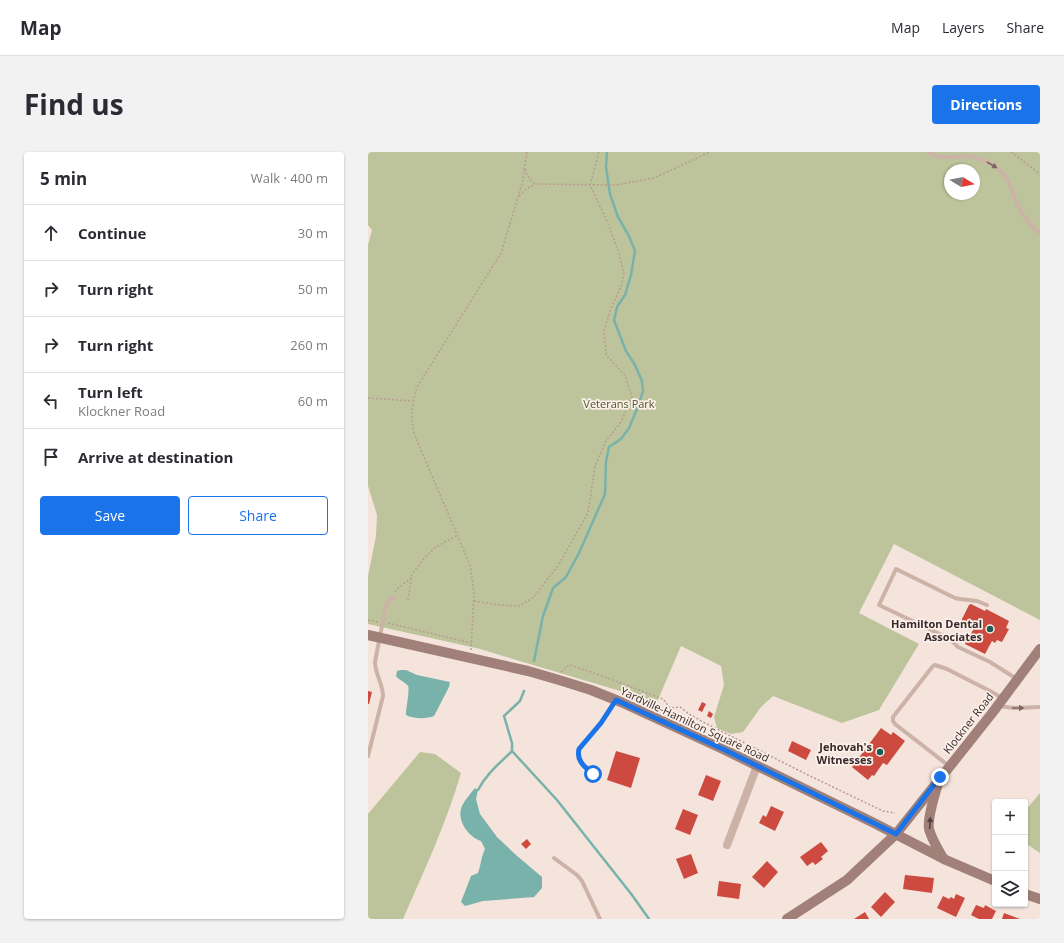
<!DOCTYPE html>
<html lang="en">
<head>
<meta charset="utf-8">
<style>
  :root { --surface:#fff; --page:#f2f2f3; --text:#2b2b33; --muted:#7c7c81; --line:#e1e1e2; --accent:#1a73e8 }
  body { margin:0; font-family:"Open Sans",sans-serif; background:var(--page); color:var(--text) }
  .controls { position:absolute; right:12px; bottom:12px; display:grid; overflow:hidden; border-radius:4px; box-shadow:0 1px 3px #0004 }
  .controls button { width:36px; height:36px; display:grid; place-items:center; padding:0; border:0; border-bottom:1px solid var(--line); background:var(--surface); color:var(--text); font:20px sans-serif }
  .compass { position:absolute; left:576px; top:12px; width:36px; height:36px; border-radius:50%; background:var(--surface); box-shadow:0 1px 3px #0004; rotate:100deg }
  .stop { position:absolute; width:12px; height:12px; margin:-9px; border:3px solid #1a73e8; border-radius:50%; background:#fff }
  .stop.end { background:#1a73e8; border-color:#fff; box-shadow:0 1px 4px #0008 }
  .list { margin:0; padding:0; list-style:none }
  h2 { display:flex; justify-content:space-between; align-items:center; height:52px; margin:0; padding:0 16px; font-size:17px }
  h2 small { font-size:13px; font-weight:400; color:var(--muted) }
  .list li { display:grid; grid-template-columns:26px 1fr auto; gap:12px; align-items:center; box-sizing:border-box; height:56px; padding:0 16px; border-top:1px solid var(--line) }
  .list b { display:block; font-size:15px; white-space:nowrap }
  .list p { margin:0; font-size:13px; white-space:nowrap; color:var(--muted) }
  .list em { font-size:13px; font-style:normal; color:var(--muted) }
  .actions { display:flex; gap:8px; padding:12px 16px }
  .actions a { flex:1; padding:9px 0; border:1px solid var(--accent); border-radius:4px; text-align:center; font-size:14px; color:var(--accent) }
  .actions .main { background:var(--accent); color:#fff }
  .icon { flex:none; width:22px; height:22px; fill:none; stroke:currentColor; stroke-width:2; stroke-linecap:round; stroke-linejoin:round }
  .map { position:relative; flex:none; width:672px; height:767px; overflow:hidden; border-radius:4px }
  header { display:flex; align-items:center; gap:24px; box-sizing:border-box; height:56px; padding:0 20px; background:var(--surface); border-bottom:1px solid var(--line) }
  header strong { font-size:19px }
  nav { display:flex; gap:22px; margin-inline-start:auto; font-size:14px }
  .intro { display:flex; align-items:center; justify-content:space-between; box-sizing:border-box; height:96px; padding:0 24px }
  h1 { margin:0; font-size:28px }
  .button { padding:10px 18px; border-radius:4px; background:var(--accent); color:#fff; font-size:14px; font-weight:700 }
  main { display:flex; gap:24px; padding:0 24px }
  aside { flex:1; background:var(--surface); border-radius:4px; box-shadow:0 1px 3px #0004 }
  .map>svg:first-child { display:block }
  .green { fill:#bdc49b; fill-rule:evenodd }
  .water { fill:#79b2ab }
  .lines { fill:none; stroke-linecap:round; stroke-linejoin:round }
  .stream { stroke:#79b2ab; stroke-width:2.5 }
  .building { fill:#cd4a40 }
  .path { stroke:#b89b91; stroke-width:1.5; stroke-dasharray:2 2; stroke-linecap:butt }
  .lane { stroke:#cdb2a7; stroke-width:4 }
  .street { stroke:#cdb2a7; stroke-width:8 }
  .secondary { stroke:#a08078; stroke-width:10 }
  .oneway { fill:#7b6761 }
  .oneway2 { fill:#52403c }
  .route { stroke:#1a73e8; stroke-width:5 }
  .poi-dot { fill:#1b5d56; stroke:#fbefe9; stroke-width:1.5 }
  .labels { text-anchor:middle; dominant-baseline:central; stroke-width:3.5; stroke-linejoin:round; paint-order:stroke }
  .park-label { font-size:11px; fill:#4f582a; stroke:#fbefe9 }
  .poi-label { font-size:11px; font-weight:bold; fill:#382a28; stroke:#fbefe9; text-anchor:end }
  .street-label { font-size:11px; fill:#382a28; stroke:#fbefe9 }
</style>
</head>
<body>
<header>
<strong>Map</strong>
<nav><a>Map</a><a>Layers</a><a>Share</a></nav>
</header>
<div class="intro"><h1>Find us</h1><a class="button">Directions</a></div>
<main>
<aside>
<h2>5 min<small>Walk · 400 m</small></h2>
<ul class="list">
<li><svg class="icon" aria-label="ahead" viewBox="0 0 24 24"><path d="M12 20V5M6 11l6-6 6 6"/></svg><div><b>Continue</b></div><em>30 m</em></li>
<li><svg class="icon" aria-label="right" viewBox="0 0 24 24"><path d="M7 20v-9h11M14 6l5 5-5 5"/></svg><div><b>Turn right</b></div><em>50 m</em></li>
<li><svg class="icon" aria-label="right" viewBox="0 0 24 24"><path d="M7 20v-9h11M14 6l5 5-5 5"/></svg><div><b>Turn right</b></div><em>260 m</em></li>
<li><svg class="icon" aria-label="left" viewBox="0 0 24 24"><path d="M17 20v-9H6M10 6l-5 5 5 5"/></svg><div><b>Turn left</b><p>Klockner Road</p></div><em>60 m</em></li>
<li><svg class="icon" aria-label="arrive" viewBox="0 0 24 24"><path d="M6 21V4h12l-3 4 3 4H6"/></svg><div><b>Arrive at destination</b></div></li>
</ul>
<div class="actions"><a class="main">Save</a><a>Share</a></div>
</aside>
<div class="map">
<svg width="672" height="767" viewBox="0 0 672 767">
  <rect width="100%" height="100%" fill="#f4e4dc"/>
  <g class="green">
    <path d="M0 0H672V468L526 392 491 461 551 492 511 558 474 571 405 544 393 555 375 580 363 582 349 576 346 565 356 533 353 514 313 494 289 550 112 497 0 472V424L8 384 9 363 0 334V93L4 78 0 73ZM582 18H606V42H582Z"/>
    <path d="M52 600 67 602 93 621C78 672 56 719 35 767H0V662Z"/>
    <path d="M672 641V701L657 691V659Z"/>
  </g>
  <g class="water">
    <path d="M33 518H38L49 523 82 530 81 535 66 564C59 567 45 567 38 563 38 556 42 537 40 534 37 530 31 528 28 524L29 519Z"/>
    <path d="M107 636 110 638 108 647 112 662 129 685 148 703 174 725V736L166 745 115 749 97 754 93 750 103 724 110 721C113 713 113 705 117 697L113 689C100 685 88 668 94 654 97 648 103 641 107 636Z"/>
  </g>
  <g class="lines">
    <g class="stream">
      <path d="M166 509 175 464 185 436 198 425 211 401 237 342 238 310 241 295 253 287 261 276 271 252 275 239 274 229 267 213 258 199 246 168 249 155 257 143 263 123 267 99 261 84 250 65 242 42 238 15 239 0"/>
      <path d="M144 599 189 648 264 743 281 767"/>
      <path d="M110 638C118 622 132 611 144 599V591L136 564 152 549 156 539"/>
    </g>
  </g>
  <g class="building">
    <path d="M603 452 617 459 618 457 641 469 638 476 641 477 634 490 629 488 627 491 624 489 617 502 597 492 598 489 596 488 599 482 602 484 606 476 594 470V467L601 453Z"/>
    <path d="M0 539 4 540 1 552H0Z"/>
    <path d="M334 550 338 552 334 560 330 558Z"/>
    <path d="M341 559 345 562 343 566 339 564Z"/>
    <path d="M513 576 523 583 525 580 537 589 519 613 515 611 506 624 504 623 500 628 484 615Z"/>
    <path d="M424 589 443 598 438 608 420 599Z"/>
    <path d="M248 599 272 606 263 636 239 628Z"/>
    <path d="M338 623 353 629 345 649 330 643Z"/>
    <path d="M403 654 416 660 407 679 391 671 395 663 398 665Z"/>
    <path d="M315 657 330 663 322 683 307 677Z"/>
    <path d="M159 687 163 692 158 697 153 692Z"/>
    <path d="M453 690 460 699 453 705 455 707 447 713 445 710 439 714 432 705Z"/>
    <path d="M323 702 330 721 316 727 308 707Z"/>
    <path d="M399 709 410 720 396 736 384 725Z"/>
    <path d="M537 723 566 726 564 741 535 737Z"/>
    <path d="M351 729 373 732 371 747 349 744Z"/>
    <path d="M517 740 527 750 513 765 503 755Z"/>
    <path d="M588 742 597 746 588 765 569 756 575 744 581 747 583 745 586 747Z"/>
    <path d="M608 753 616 756 617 753 628 759 624 767H611L603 763Z"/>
    <path d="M497 760 501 767H486Z"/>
    <path d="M636 761 652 767H634Z"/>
  </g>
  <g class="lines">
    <g class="path">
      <path d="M643 0 672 22"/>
      <path d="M157 17C159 24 162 28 167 32L248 33 286 26 342 0"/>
      <path d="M151 44 158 37 167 32"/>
      <path d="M0 246 44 249"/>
      <path d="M27 440 28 438 43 426"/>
      <path d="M40 448 44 422 57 405 68 395 88 384"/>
      <path d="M106 449 131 453 151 454 166 445 191 412 220 361 227 314 238 289 253 270 264 245 257 223 238 203 236 179 243 156 253 135 256 122 251 101 239 69 222 33 231 0"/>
      <path d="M0 468 10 470"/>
      <path d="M20 471 103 491"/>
      <path d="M103 498 106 441 102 413 47 284C42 264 43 255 49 235L133 101 154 32 159 0"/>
      <path d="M193 520 198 515 202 513 229 522 295 547 302 556 312 555 321 562 337 571 440 623 515 659 527 661"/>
    </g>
    <g class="lane">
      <path d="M560 0C573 10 591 2 605 5 614 7 624 11 630 17 641 25 643 38 648 49 653 62 661 73 672 81"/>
      <path d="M619 453 609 449 592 447 587 446 528 417 511 453 582 487 590 495 622 510 649 527"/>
      <path d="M631 554 646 556 672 555"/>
      <path d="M0 604 15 544C15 532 7 522 7 510L18 453 22 448 27 445"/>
      <path d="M581 614 527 572 525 569V565L565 514 567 513 579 517 622 539 634 546"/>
      <path d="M225 622C217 615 208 609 211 597L233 571 248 548"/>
      <path d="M186 706 209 723 214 729 232 767"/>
    </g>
    <path class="street" d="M359 693 389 614"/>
    <g class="secondary">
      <path d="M0 483 160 519 191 528 223 538 253 550 357 598 506 671 578 708 627 729"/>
      <path d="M570 631C567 643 559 665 561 677 564 688 570 697 575 706"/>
      <path d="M657 742 672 747"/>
      <path d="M419 767 479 728 528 682 625 560 672 497"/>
    </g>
  </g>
  <defs><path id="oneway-solid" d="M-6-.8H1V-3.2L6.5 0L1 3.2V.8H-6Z"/></defs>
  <g class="oneway">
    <use href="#oneway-solid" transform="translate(624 13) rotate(30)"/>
    <use href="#oneway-solid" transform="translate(650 556)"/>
  </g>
  <use class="oneway2" href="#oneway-solid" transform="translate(562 671) rotate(-87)"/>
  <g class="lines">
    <path class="route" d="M225 622C217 615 208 609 211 597L233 571 248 548 357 598 528 682 572 625"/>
  </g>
  <g class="poi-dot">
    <circle cx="622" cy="477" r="4"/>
    <circle cx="512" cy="600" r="4"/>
  </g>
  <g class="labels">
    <g class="park-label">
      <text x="251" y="251">Veterans Park</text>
    </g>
    <g class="poi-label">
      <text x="614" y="471">Hamilton Dental<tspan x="614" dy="13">Associates</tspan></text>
      <text x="504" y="594">Jehovah's<tspan x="504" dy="13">Witnesses</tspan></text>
    </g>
    <g class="street-label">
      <text transform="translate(600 571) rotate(-52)">Klockner Road</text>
      <text transform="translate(327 572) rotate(25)">Yardville-Hamilton Square Road</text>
    </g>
  </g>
</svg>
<div class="controls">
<button>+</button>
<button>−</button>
<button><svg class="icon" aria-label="layers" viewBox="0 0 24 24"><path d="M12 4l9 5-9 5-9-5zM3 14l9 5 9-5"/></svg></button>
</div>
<svg class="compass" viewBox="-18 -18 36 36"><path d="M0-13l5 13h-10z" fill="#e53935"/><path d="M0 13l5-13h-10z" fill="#7c7c81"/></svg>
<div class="stop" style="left:225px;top:622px"></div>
<div class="stop end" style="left:572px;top:625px"></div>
</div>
</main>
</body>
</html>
